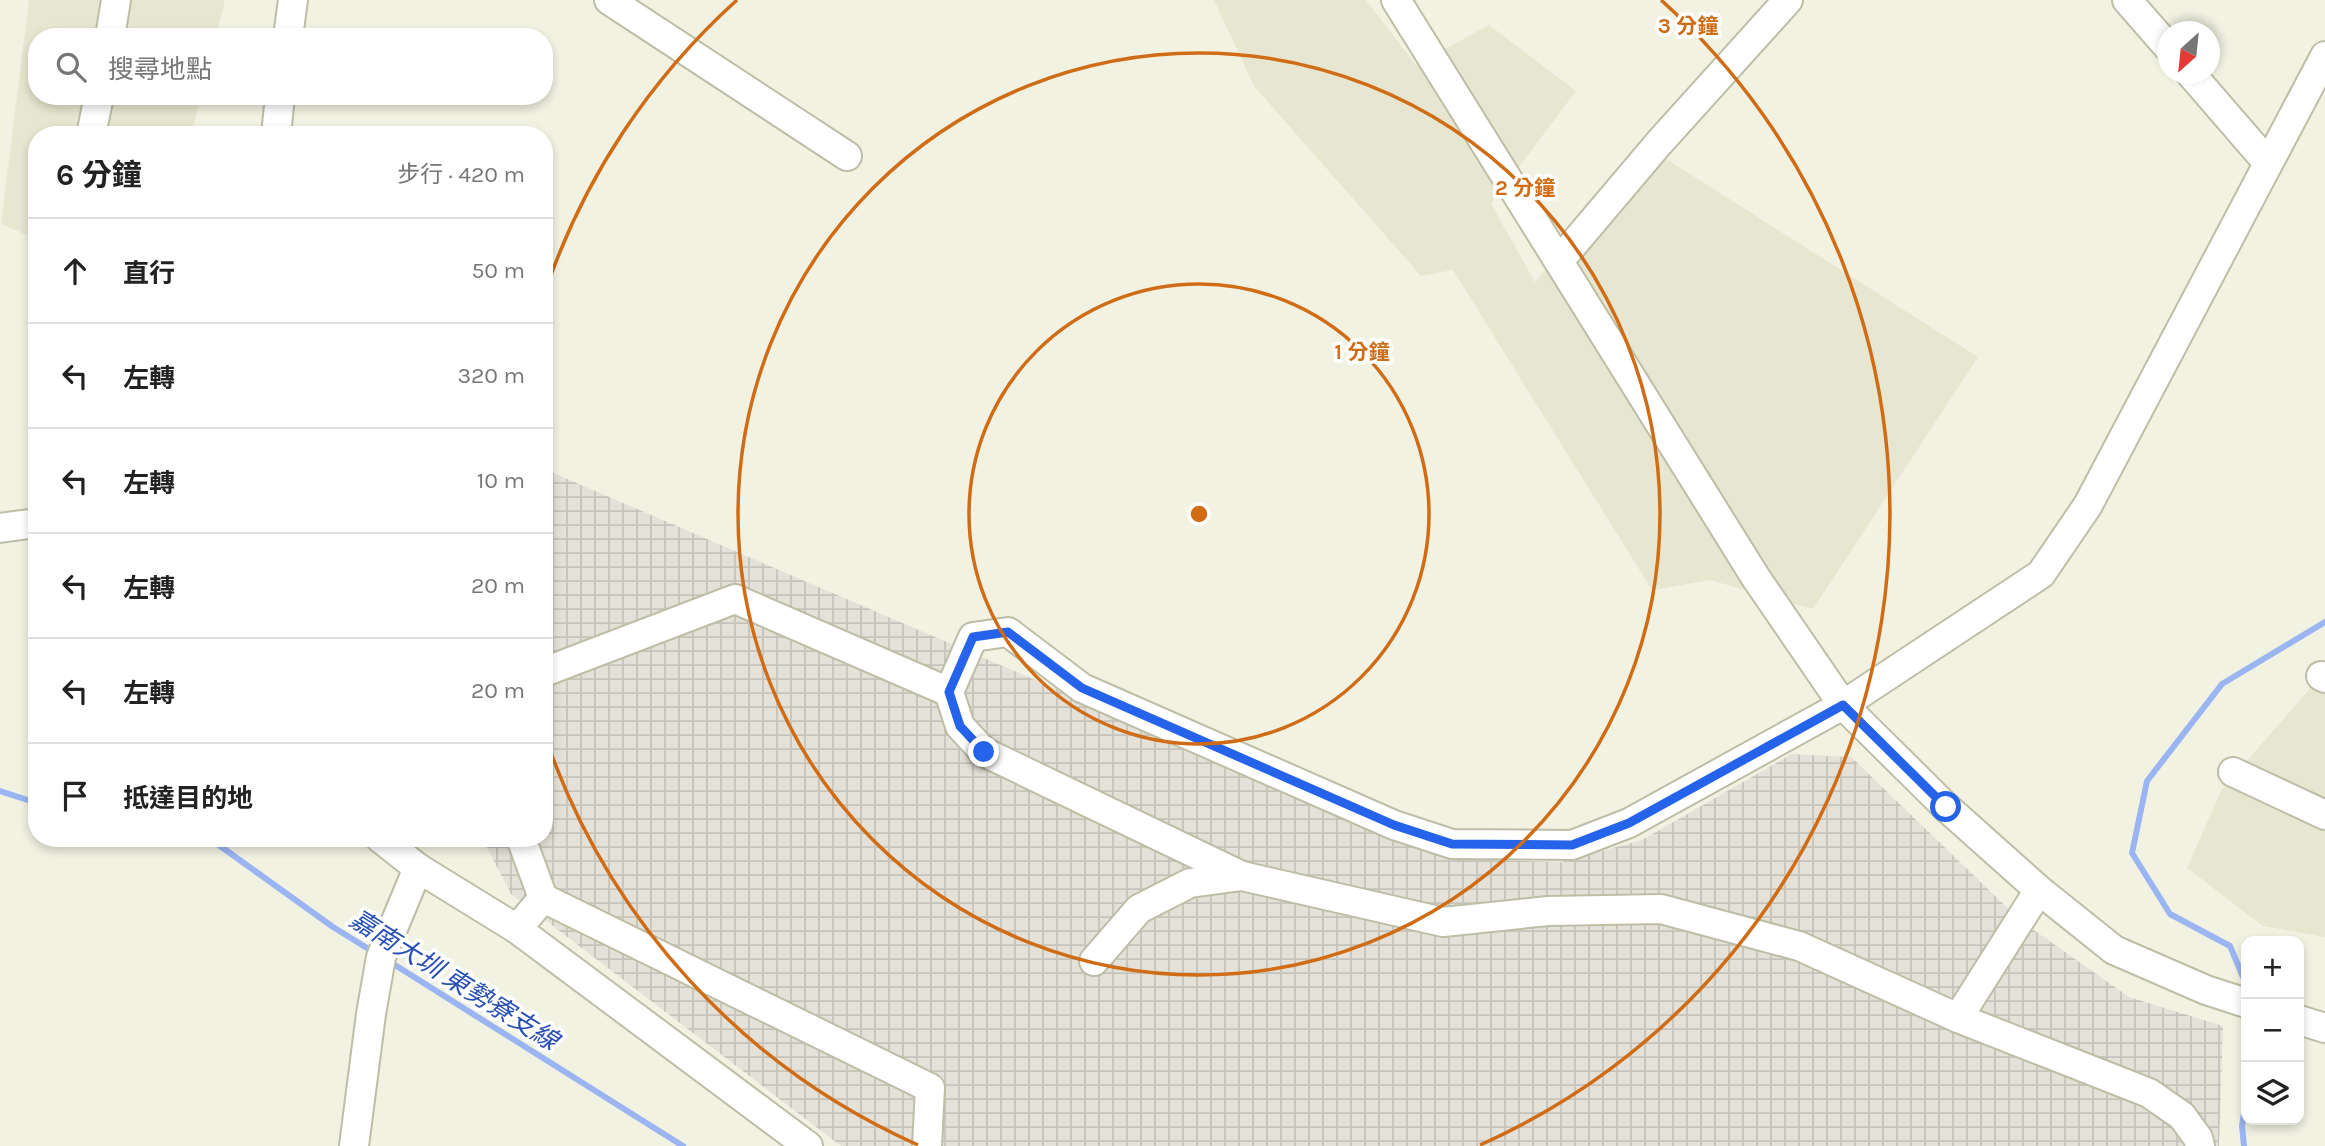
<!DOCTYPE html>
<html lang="zh-TW">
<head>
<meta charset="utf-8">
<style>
  :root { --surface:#fff; --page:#f2f2f2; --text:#222; --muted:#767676; --line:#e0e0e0 }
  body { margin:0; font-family:Karla,"Noto Sans TC",sans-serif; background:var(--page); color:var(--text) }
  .controls { position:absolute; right:21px; bottom:21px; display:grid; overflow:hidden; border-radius:14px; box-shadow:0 4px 10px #0003 }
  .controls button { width:63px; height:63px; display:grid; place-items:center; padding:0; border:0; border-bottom:2px solid var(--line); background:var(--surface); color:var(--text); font:35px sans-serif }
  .compass { position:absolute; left:2157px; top:21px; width:63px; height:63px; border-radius:50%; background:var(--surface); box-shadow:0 4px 10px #0003; rotate:207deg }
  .stop { position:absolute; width:21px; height:21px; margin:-16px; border:5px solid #2563eb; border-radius:50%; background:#fff }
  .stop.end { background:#2563eb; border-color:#fff; box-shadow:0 2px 7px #0008 }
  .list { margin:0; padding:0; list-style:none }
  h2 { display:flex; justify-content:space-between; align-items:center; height:91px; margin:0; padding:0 28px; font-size:30px }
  h2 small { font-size:23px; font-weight:400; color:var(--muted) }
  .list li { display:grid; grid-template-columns:46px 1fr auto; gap:21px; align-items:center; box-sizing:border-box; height:105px; padding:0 28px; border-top:2px solid var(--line) }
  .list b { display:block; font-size:26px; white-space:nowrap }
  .list em { font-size:23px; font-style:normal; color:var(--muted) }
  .icon { flex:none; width:38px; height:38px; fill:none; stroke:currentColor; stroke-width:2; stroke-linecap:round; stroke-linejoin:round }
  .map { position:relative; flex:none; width:2325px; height:1146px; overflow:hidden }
  .search { position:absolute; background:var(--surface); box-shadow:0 4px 10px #0003; left:28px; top:28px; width:525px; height:77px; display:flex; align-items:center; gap:18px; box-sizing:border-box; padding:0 24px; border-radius:28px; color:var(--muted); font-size:26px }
  .panel { position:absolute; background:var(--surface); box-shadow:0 4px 10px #0003; left:28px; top:126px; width:525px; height:721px; border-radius:28px }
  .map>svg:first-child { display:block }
  .residential { fill:#e7e6d0 }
  .industrial { fill:url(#industrial-grid) }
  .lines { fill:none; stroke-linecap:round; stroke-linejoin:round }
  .stream { stroke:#9bb5f3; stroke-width:6 }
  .minor-casing { stroke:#bebda5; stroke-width:32 }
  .minor { stroke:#fff; stroke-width:28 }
  .route { stroke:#2563eb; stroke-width:9 }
  .ring { fill:none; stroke:#d06c16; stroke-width:3.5 }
  .labels { text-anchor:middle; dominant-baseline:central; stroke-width:7; stroke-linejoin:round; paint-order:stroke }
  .water-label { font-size:26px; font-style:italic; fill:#284fb4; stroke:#fff }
  .centre { fill:#d06c16; stroke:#fff; stroke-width:3.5 }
  .ring-label { font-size:21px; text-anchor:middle; font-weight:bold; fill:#d06c16; stroke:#fff; stroke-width:7; stroke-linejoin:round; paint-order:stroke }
</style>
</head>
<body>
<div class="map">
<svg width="2325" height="1146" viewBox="0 0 2325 1146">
  <defs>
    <pattern id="industrial-grid" width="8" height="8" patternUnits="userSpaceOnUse" patternTransform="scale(1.75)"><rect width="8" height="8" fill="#e4e2d8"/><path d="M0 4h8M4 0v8" fill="none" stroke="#c5c3ba"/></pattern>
  </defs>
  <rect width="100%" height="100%" fill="#f2f2e3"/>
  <g class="residential">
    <path d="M29 0H225L216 37H37V96H201L191 135H37V239L1 224Z"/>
    <path d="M1214 0H1366L1416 65 1489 25 1576 91 1491 204 1535 282 1649 148 1978 357 1813 609 1710 580 1652 590 1453 270 1421 276 1254 86Z"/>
    <path d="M2325 671V937L2263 926 2187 868 2221 791Z"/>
  </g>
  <path class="industrial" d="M544 469 1452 859 1561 862 1642 840 1792 754 1851 757 2021 921 2129 997 2223 1026 2219 1146H841L511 894 482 838H544Z"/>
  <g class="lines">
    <g class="stream">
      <path d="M0 791 37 803"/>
      <path d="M121 838 135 843 154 838"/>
      <path d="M209 838 333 927 375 953"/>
      <path d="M387 960 683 1146"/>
      <path d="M2246 984 2230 946 2170 914 2132 853 2147 781 2222 684 2325 622"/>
      <path d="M2244 1146 2242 1126 2246 1100"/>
    </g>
    <defs>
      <g id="minor">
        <path d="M609 0 847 156"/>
        <path d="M1396 0 1756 578 1843 705 1946 807 2039 890 2114 950 2206 990 2246 1003"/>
        <path d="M2127 0 2168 47"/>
        <path d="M110 37 116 0"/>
        <path d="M288 37 293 0"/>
        <path d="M2191 74 2268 163"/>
        <path d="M91 135 99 96"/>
        <path d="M276 135 280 96"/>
        <path d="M1560 260 1659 143 1788 0"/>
        <path d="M0 528 37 523"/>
        <path d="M544 672 735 599 949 692"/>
        <path d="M2321 676 2325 678"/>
        <path d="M2233 772 2325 815"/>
        <path d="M418 868 517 929 808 1146"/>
        <path d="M1242 876 984 752 960 726 949 692 973 637 1008 632 1082 688 1394 825 1452 844 1572 845 1629 823 1843 705 2041 574 2088 505 2325 56"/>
        <path d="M543 898 930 1088 927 1146"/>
        <path d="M517 929 543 898 521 838"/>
        <path d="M1094 961 1139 909 1190 883 1242 876 1443 922 1548 911 1661 909 1799 946 1958 1018 2149 1093 2182 1116 2198 1138 2200 1146"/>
        <path d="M1958 1018 2039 890"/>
        <path d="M2299 1020 2325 1028"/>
        <path d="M354 1146 371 1014 381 957 418 868 380 838"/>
      </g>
    </defs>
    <use href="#minor" class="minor-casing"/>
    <use href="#minor" class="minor"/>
  </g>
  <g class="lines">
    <path class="route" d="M984 752 960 726 949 692 973 637 1008 632 1082 688 1394 825 1452 844 1572 845 1629 823 1843 705 1946 807"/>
  </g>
  <g class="ring">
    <circle cx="1199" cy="514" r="230"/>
    <circle cx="1199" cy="514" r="461"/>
    <path d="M918 1145A691 691 0 0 1 546 739M546 289A691 691 0 0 1 737 0M1661 0A691 691 0 0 1 1480 1145"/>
  </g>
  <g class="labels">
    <g class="water-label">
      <text transform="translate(454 980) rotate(32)">嘉南大圳 東勢寮支線</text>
    </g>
  </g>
  <circle cx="1199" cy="514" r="10" class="centre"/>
  <g class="ring-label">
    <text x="1688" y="33">3 分鐘</text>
    <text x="1525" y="195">2 分鐘</text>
    <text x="1362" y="359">1 分鐘</text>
  </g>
</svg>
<div class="controls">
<button>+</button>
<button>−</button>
<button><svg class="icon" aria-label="layers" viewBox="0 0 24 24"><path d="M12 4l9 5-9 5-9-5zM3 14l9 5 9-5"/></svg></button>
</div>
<svg class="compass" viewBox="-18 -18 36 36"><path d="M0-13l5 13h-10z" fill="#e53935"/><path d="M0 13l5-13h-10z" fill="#767676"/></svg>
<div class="stop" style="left:1946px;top:807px"></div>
<div class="stop end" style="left:984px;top:752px"></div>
<div class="search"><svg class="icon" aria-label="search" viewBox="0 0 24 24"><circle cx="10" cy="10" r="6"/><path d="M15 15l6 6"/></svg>搜尋地點</div>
<section class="panel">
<h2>6 分鐘<small>步行 · 420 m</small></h2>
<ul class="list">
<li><svg class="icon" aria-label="ahead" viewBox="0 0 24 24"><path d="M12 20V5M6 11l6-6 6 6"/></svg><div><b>直行</b></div><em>50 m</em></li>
<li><svg class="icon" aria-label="left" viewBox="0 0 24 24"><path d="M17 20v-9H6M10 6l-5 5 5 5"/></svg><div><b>左轉</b></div><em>320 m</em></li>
<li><svg class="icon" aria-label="left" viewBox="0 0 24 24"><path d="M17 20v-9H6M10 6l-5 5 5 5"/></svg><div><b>左轉</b></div><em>10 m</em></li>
<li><svg class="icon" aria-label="left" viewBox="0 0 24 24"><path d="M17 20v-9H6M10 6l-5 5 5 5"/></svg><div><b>左轉</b></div><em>20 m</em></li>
<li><svg class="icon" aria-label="left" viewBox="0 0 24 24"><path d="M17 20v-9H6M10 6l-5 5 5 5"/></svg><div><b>左轉</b></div><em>20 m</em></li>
<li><svg class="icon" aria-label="arrive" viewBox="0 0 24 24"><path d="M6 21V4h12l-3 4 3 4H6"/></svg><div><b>抵達目的地</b></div></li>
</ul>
</section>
</div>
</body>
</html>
